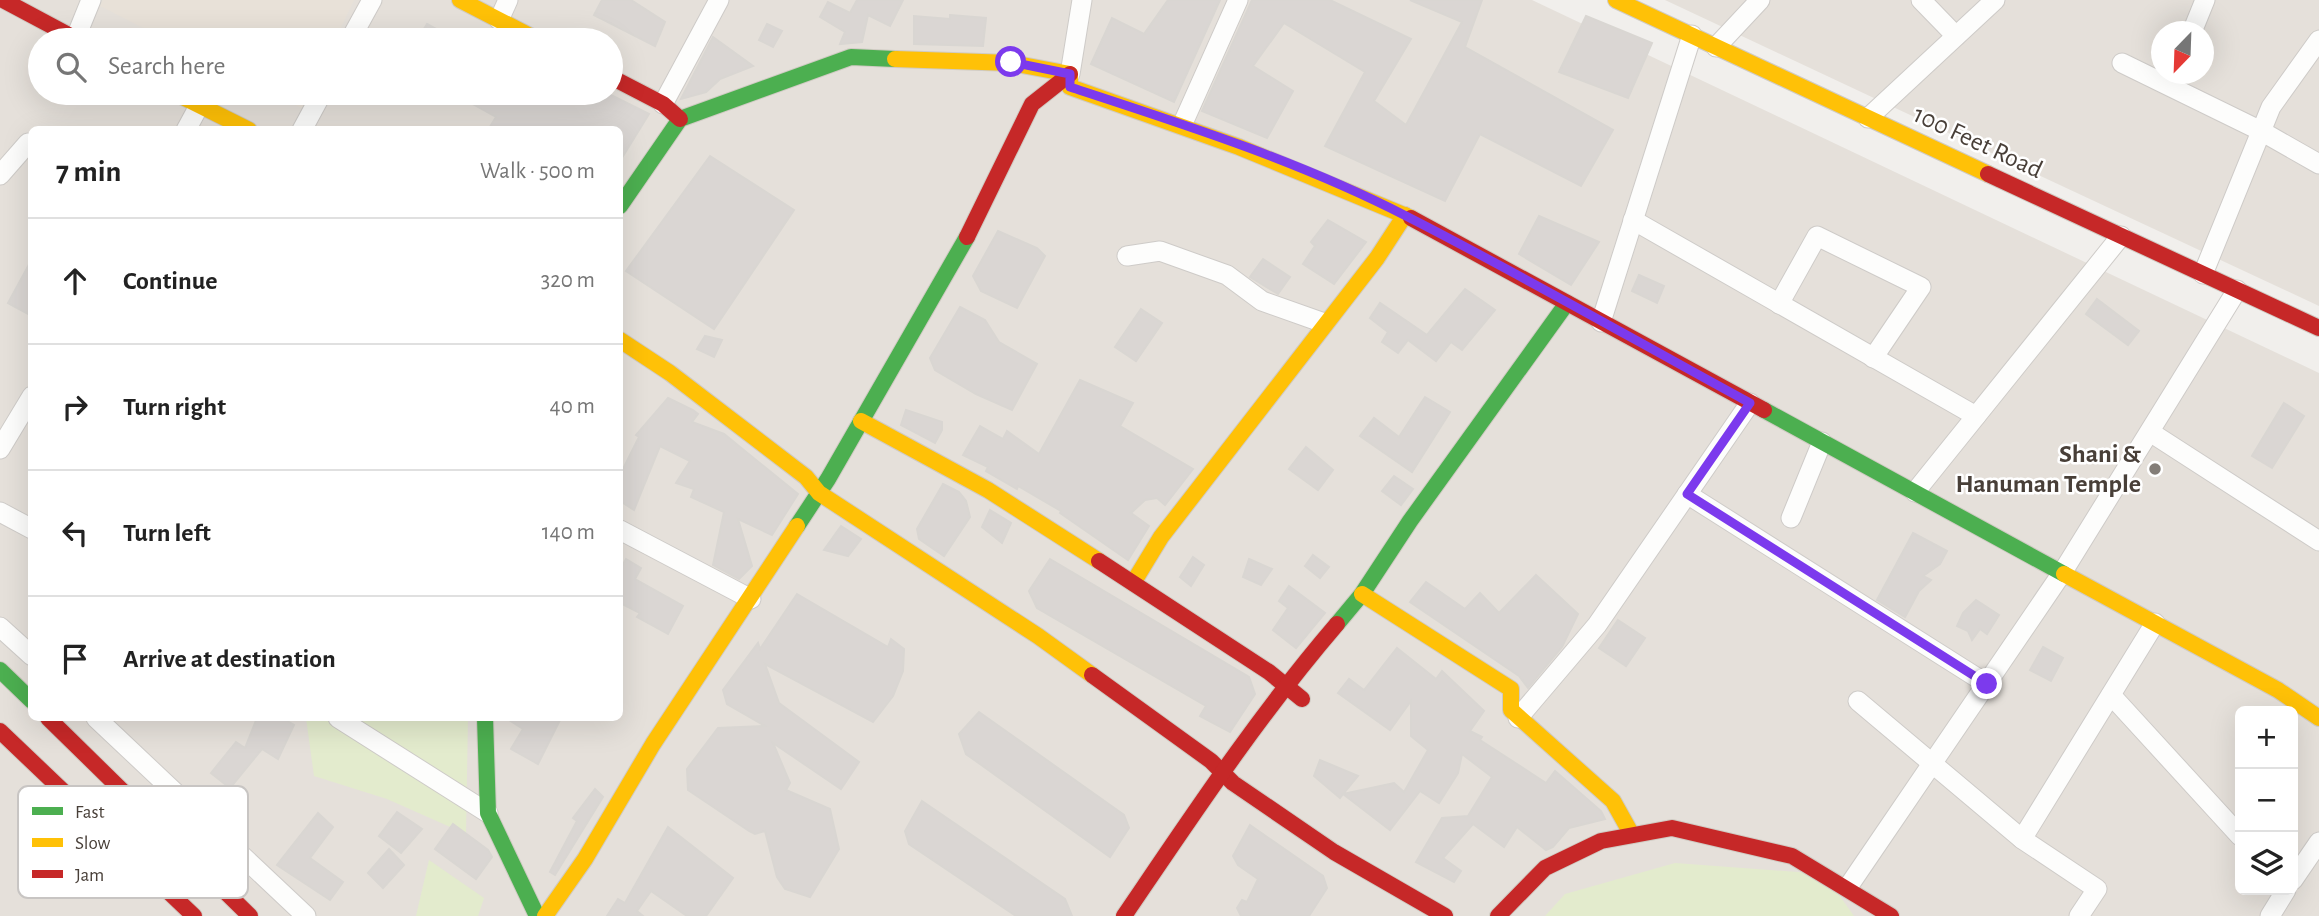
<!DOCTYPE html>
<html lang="en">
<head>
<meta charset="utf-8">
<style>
  :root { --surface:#fff; --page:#f6f6f6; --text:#222; --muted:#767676; --line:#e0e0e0 }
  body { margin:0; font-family:"Alegreya Sans",sans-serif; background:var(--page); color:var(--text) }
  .controls { position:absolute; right:21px; bottom:21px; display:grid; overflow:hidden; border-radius:10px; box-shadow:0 7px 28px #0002 }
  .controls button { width:63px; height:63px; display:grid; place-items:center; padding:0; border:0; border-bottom:2px solid var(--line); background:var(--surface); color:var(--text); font:35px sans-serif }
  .compass { position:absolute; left:2151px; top:21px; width:63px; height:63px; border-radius:50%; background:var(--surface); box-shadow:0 7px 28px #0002; rotate:203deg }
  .stop { position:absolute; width:21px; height:21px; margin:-16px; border:5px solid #7c3aed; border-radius:50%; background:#fff }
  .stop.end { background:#7c3aed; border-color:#fff; box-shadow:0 2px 7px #0008 }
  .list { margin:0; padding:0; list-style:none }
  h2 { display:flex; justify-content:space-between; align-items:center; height:91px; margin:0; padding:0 28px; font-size:30px }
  h2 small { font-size:23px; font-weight:400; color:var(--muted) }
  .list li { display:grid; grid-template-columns:46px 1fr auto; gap:21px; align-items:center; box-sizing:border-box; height:126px; padding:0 28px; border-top:2px solid var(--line) }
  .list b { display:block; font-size:26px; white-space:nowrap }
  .list em { font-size:23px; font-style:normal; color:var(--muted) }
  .icon { flex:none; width:38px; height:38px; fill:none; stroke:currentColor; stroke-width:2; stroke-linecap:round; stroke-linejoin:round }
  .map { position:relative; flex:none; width:2319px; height:916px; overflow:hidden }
  .search { position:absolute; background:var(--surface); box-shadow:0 7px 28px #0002; left:28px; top:28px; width:595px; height:77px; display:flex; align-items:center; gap:18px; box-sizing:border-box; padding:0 24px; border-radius:38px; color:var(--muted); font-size:26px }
  .panel { position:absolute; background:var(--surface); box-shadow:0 7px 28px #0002; left:28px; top:126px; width:595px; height:595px; border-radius:10px }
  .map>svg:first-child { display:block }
  .residential { fill:#e5e0da; fill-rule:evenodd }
  .education { fill:#e8e1d8 }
  .green { fill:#e3ebcd }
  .building { fill:#dad6d3; stroke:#d9d6d2; stroke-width:2 }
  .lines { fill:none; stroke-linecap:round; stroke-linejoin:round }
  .street-casing { stroke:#cecbc8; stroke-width:21 }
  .fast-casing { stroke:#d0cbc3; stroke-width:18 }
  .slow-casing { stroke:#d0cbc3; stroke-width:18 }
  .jam-casing { stroke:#d0cbc3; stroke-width:18 }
  .street { stroke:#fdfdfc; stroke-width:19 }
  .fast { stroke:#4caf50; stroke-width:16 }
  .slow { stroke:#ffc107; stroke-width:16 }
  .jam { stroke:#c62828; stroke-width:16 }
  .route { stroke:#7c3aed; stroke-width:9 }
  .poi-dot { fill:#837d77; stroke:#fff; stroke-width:2.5 }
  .labels { text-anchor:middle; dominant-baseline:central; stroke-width:5; stroke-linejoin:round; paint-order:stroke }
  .street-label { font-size:26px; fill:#483f38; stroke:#fff }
  .poi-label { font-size:26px; font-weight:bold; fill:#483f38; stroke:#fff; text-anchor:end }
  .key { fill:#fff; stroke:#c8c5c3; stroke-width:2 }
  .key-label { font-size:19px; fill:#483f38 }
</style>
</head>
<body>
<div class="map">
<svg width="2319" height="916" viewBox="0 0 2319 916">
  <rect width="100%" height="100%" fill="#f1efec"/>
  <g class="residential">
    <path d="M0 0H1532L2319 373V916H0ZM40 40H611V93H40ZM32 130H620V718H32ZM2240 711H2293V890H2240Z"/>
    <path d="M1665 0H2319V306L1972 144ZM2162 32H2204V74H2162Z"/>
  </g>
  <g class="education">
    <path d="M103 0H354L335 40H167L100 6Z"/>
    <path d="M271 93H310L303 109Z"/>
  </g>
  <g class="green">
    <path d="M306 718H468L466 834 387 799 314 776Z"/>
    <path d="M429 860 484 898 478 916H416Z"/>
    <path d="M1675 863 1824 874 1854 916H1545L1565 894Z"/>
  </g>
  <g class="building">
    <path d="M602 0H631L665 22 655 46 594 15Z"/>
    <path d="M857 0H903L890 26 868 15 862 42 840 44 845 32 820 17 828 2 850 13Z"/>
    <path d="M1168 0H1220L1174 102 1091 64 1112 18 1144 34Z"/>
    <path d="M1252 0H1330L1411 39 1374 101 1406 125 1462 22 1410 0H1482L1465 47 1613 130 1581 186 1480 134 1445 201 1325 146 1365 72 1284 23 1253 66 1293 91 1267 138 1202 111Z"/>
    <path d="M950 15 986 18 983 46 914 44V16L950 19Z"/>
    <path d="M1586 16 1652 43 1628 98 1559 72Z"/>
    <path d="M427 24 456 40H417Z"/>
    <path d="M767 24 782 31 773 47 759 40Z"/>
    <path d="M713 37 753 66 720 79 706 92 681 99Z"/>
    <path d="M453 93H607L649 114 620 161V130H488L496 117Z"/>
    <path d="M710 156 794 210 714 329 626 271Z"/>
    <path d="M1539 216 1599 242 1571 285 1519 254Z"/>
    <path d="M1328 220 1366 242 1334 284 1303 264 1315 246 1311 242Z"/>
    <path d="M998 231 1037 248 1045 256 1017 308 981 291 973 276Z"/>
    <path d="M32 259V316L8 303Z"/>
    <path d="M1263 259 1290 277 1278 294 1250 277Z"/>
    <path d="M1639 275 1664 286 1657 303 1632 291Z"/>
    <path d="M1465 289 1495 310 1462 350 1451 342 1436 361 1408 340 1398 353 1382 342 1388 332 1370 318 1380 303 1427 335Z"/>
    <path d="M2097 299 2139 331 2128 345 2086 314Z"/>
    <path d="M960 307 985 320 999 342 1037 364 1012 410 976 394 935 370 930 358Z"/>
    <path d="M1141 309 1162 323 1136 361 1115 347Z"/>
    <path d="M705 336 722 340 714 357 697 349Z"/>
    <path d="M1080 380 1133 403 1120 426 1193 469 1165 505 1157 498 1145 500 1131 513 1149 526 1128 560 1060 513 1061 511 1018 486 1017 489 986 471 988 467 963 455 980 426 1003 439 1007 431 1039 454Z"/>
    <path d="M1425 397 1450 412 1412 472 1360 436 1374 418 1399 437Z"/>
    <path d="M668 398 693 410 698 414 692 422 724 434 798 494 772 535 738 519 752 566 739 579 713 565 724 512 691 497 694 489 676 483 690 461 660 446 634 510 620 501V475L639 437 636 435Z"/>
    <path d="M2284 403 2304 416 2272 468 2252 456Z"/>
    <path d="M906 410 942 422V430L935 443 901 425Z"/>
    <path d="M1306 447 1333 470 1318 490 1289 469Z"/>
    <path d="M1394 476 1413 489 1401 505 1382 491Z"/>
    <path d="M943 484 959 492 966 501 970 517 944 556 919 539 917 529Z"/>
    <path d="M990 510 1011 523 1002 543 982 527Z"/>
    <path d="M841 526 861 539 848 556 824 550Z"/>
    <path d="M1913 533 1947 551 1940 564 1923 576 1931 580 1919 591 1905 617 1877 600Z"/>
    <path d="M1313 555 1329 567 1320 578 1305 566Z"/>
    <path d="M1193 557 1204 565 1191 586 1180 577Z"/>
    <path d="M626 559 641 568 635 579 683 606 668 634 637 617 640 613 620 603V569Z"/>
    <path d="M1050 559 1249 677 1255 694 1230 732 1200 716 1206 706 1037 608 1029 591Z"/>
    <path d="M1249 559 1272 569 1261 585 1243 577Z"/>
    <path d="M1536 575 1578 614 1562 647 1528 688 1519 676 1410 602 1426 582 1465 609 1480 593 1499 613Z"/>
    <path d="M1289 586 1325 613 1296 648 1273 630 1288 608 1279 601Z"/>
    <path d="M797 594 888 647 891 639 904 649 903 671 893 696 873 722 765 664 779 703 859 762 841 789 773 743 790 783 786 790 830 809 839 849 810 897 785 889 777 877 765 831 755 834 749 831 688 790 687 769 718 728 765 726 727 704 723 690 758 643 760 649Z"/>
    <path d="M1976 600 1999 615 1987 634 1980 629 1972 640 1968 631 1957 626 1963 613Z"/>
    <path d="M1618 620 1645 638 1626 666 1599 648Z"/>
    <path d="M2043 647 2063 658 2051 681 2030 670Z"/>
    <path d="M1397 648 1436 679 1442 671 1484 711 1470 731 1482 737 1480 740 1546 783 1555 771 1601 811 1605 819 1569 828 1553 847 1546 850 1517 827 1504 847 1473 824 1443 858 1461 871 1454 882 1416 862 1442 818 1468 816 1492 777 1462 754 1458 773 1439 803 1420 791 1390 830 1343 794 1340 798 1314 776 1320 760 1358 776 1343 794 1394 783 1404 792 1428 750 1411 736V701L1390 730 1338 693 1349 679 1364 690Z"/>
    <path d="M979 712 1124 815 1129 828 1110 857 966 754 959 734Z"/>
    <path d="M257 718H282L294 725 278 759 262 749 230 788 211 773 236 742 245 748Z"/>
    <path d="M506 718H561L538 764 511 749 523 729Z"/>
    <path d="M595 789 603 797 555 875 550 872 577 821 573 818Z"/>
    <path d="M922 801 1065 899 1072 916H1016L909 844 905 831Z"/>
    <path d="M397 812 422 829 401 853 379 836Z"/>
    <path d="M318 813 333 827 310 858 343 882 330 900 277 865Z"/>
    <path d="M453 824 488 850 492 857 476 879 435 849Z"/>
    <path d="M1250 825 1323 876 1327 888 1309 916H1241L1237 908 1242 900 1247 902 1258 879 1238 865 1233 856Z"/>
    <path d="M668 827 733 878 706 916H687L651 891 637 911 643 916H607L618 899 625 903Z"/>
    <path d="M389 849 404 865 383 888 368 873Z"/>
  </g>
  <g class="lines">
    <defs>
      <g id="street">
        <path d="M1921 0 1956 36"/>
        <path d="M499 20 508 0"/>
        <path d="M78 32 91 0"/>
        <path d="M2192 32 2205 0"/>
        <path d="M350 40 372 0"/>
        <path d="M1716 47 1760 0"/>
        <path d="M2122 63 2261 131 2319 164"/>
        <path d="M1070 74 1082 0"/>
        <path d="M663 104 719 0"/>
        <path d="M1868 118 1995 0"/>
        <path d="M1183 123 1238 0"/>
        <path d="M186 130 199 106"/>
        <path d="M302 130 322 93"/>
        <path d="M0 175 28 143"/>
        <path d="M1633 220 1976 416"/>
        <path d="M1127 256 1160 251 1227 275 1262 301 1324 323"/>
        <path d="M2203 274 2271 107 2319 40"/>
        <path d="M1779 304 1817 236 1921 287 1873 358"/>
        <path d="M1601 322 1692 35"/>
        <path d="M2150 432 2319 541"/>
        <path d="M0 449 32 396"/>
        <path d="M1915 492 2121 236"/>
        <path d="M1687 494 1987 684"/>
        <path d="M0 512 32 529"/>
        <path d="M1791 518 1822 442"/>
        <path d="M620 530 751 599"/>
        <path d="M0 627 32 656"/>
        <path d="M2111 695 2240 836"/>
        <path d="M1858 701 2022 839"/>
        <path d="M96 718 306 916"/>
        <path d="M338 718 488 813"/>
        <path d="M1518 718 1597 625 1750 403"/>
        <path d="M2293 880 2319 842"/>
        <path d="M1848 887 2062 573 2237 290"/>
        <path d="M2079 916 2097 889 2022 839 2155 623"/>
        <path d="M2270 916 2286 890"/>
      </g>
      <g id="fast">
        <path d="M620 206 680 119 851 57 895 59"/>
        <path d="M1764 410 2064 574"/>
        <path d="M797 526 828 479 967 237"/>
        <path d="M1337 624 1362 594 1410 521 1567 303"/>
        <path d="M0 670 32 701"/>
        <path d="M485 718 488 813 537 916"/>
      </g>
      <g id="slow">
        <path d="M460 0 538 40"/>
        <path d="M1616 0 1988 174"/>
        <path d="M895 59 1011 63 1070 74V87L1239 147 1411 218"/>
        <path d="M175 93 249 130"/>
        <path d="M620 340 670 373 806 477 819 493 1038 636 1092 675"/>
        <path d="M861 421 988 490 1099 561"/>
        <path d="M2064 574 2278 690 2319 718"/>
        <path d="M1133 583 1161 537 1377 258 1405 215"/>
        <path d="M1362 594 1511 689V710L1613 801 1632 835"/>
        <path d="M545 916 585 859 653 744 797 526"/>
      </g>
      <g id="jam">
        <path d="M3 0 78 40"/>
        <path d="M611 77 663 104 680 119"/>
        <path d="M1988 174 2319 328"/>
        <path d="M1411 218 1764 410"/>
        <path d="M967 237 1032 104 1070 74"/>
        <path d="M1099 561 1269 672 1302 699"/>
        <path d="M1092 675 1211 761 1233 783 1334 852 1445 916"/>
        <path d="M48 718 250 916"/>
        <path d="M0 731 194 916"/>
        <path d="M1124 916C1192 816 1258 716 1337 624"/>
        <path d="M1498 916 1545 868 1601 841 1672 828 1792 856 1891 916"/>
      </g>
    </defs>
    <use href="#street" class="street-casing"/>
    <use href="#fast" class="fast-casing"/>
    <use href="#slow" class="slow-casing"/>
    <use href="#jam" class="jam-casing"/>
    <use href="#street" class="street"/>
    <use href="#fast" class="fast"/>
    <use href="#slow" class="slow"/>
    <use href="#jam" class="jam"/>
  </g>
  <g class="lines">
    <path class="route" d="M1011 62 1070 74V87C1183 124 1299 161 1406 216 1522 275 1636 341 1750 403L1687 494 1987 684"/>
  </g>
  <circle class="poi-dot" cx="2155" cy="469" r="7"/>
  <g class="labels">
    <g class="street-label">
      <text transform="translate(1978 142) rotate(25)">100 Feet Road</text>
    </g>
    <g class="poi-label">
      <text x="2141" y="454">Shani &amp;<tspan x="2141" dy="30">Hanuman Temple</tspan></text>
    </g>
  </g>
  <rect x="18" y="786" width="230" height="112" rx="10" class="key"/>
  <rect x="32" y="807" width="31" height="8" fill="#4caf50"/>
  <rect x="32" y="838" width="31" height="9" fill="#ffc107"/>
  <rect x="32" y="870" width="31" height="8" fill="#c62828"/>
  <g class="key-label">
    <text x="75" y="818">Fast</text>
    <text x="75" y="849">Slow</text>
    <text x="75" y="881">Jam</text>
  </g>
</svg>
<div class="controls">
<button>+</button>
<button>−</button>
<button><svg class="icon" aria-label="layers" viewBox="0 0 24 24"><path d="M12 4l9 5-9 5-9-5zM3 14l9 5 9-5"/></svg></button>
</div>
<svg class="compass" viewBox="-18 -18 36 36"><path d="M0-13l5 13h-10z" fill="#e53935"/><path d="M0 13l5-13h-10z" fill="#767676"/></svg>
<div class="stop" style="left:1011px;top:62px"></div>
<div class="stop end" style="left:1987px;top:684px"></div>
<div class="search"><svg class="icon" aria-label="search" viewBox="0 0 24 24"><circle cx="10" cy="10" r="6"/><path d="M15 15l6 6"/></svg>Search here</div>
<section class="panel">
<h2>7 min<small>Walk · 500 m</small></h2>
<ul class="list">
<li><svg class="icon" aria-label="ahead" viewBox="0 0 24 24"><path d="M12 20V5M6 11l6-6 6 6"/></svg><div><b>Continue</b></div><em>320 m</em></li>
<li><svg class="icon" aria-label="right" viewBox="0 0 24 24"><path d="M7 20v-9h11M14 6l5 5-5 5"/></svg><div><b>Turn right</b></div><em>40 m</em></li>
<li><svg class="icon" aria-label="left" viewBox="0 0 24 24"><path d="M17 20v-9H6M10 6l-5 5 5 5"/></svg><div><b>Turn left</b></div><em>140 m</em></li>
<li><svg class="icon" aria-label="arrive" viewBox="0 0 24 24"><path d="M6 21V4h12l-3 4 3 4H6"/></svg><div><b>Arrive at destination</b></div></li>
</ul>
</section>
</div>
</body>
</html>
